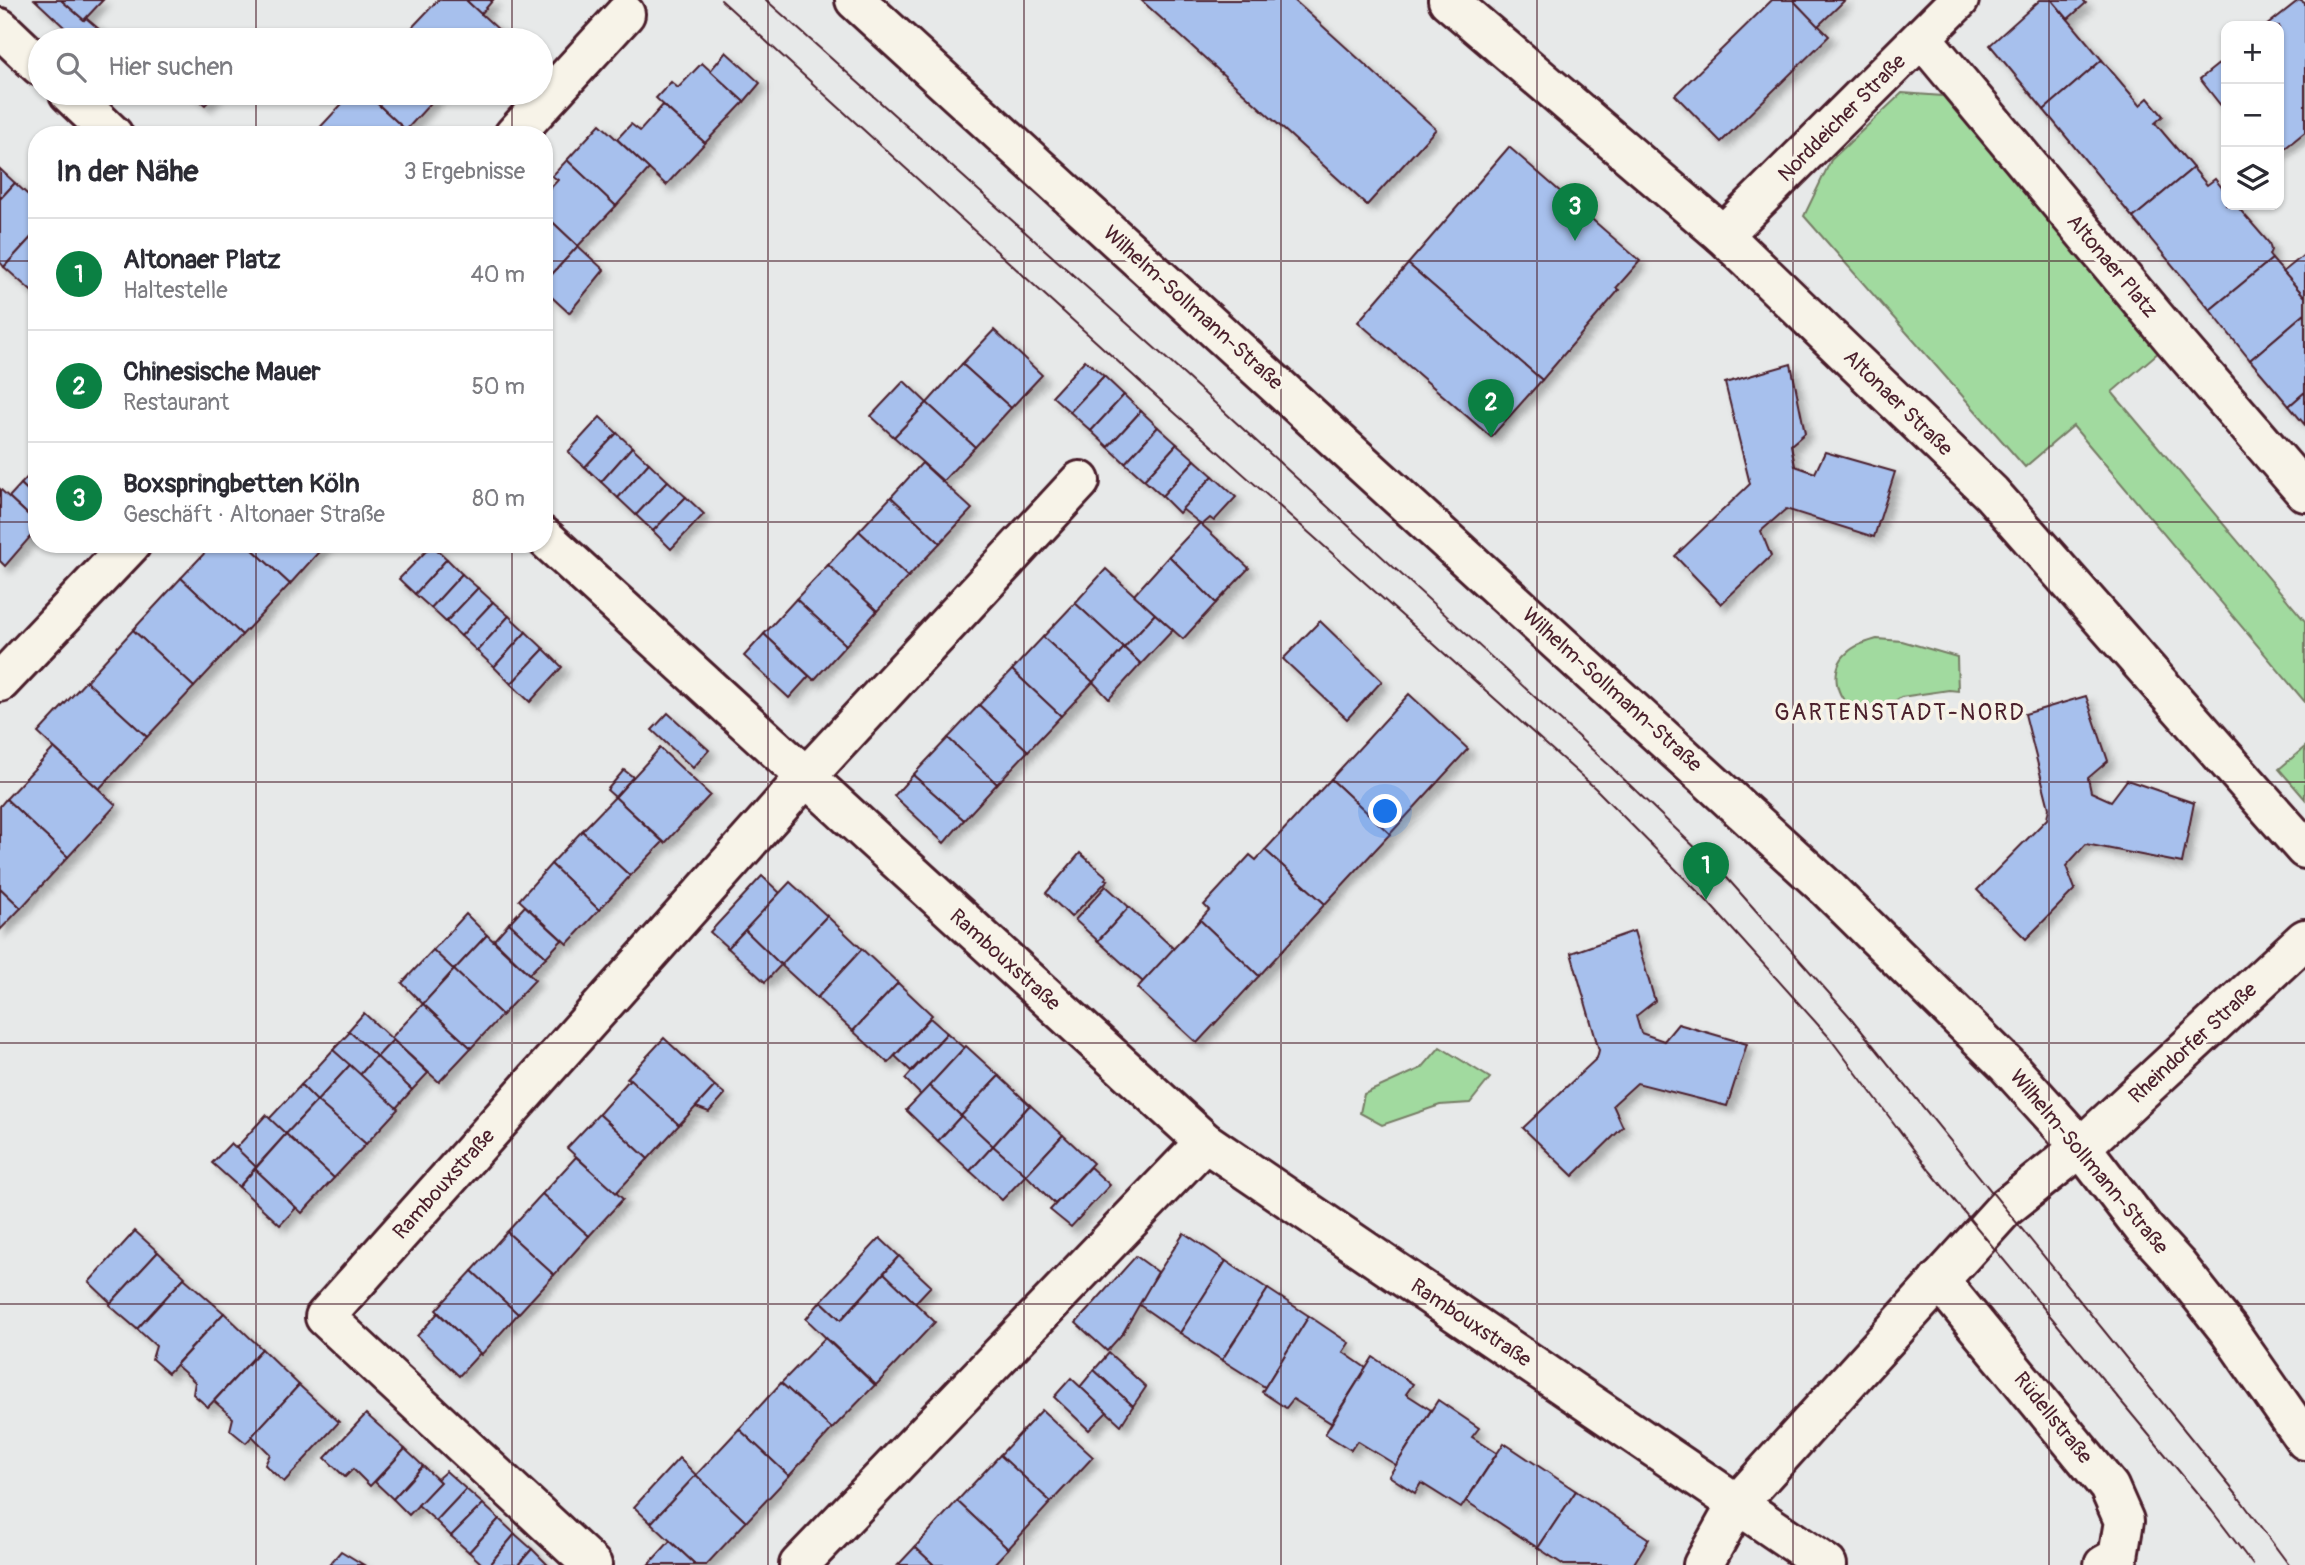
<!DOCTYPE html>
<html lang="de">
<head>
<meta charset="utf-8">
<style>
  :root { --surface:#fff; --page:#f2f2f3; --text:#2b2b33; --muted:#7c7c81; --line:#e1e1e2; --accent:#0b8043 }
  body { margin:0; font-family:Pangolin,sans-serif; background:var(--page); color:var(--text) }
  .controls { position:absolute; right:21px; top:21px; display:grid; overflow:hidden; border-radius:14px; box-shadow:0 2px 5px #0004 }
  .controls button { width:63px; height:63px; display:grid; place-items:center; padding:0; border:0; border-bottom:2px solid var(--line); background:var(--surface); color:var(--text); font:35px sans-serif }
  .you { position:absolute; left:1386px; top:812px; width:24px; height:24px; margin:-18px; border:5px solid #fff; border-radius:50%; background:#1a73e8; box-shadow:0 0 0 10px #1a73e833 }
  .badge { display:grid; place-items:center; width:46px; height:46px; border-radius:50%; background:var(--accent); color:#fff; font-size:23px; font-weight:700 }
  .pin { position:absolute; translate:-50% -58px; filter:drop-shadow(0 2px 4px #0008) }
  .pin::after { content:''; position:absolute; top:37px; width:24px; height:21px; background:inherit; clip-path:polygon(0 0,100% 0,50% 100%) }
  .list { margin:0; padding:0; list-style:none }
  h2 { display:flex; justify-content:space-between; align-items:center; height:91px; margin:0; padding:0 28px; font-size:30px }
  h2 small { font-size:23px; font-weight:400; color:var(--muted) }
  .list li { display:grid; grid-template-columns:46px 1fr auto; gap:21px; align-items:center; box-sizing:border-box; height:112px; padding:0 28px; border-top:2px solid var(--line) }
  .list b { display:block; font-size:26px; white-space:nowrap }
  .list p { margin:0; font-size:23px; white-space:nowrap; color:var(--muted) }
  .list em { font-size:23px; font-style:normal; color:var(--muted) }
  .icon { flex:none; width:38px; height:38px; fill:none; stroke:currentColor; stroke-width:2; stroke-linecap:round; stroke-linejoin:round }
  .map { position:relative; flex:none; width:2305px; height:1565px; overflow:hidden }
  .search { position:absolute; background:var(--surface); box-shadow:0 2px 5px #0004; left:28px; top:28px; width:525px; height:77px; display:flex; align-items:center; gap:18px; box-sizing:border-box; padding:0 24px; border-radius:38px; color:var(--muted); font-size:26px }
  .panel { position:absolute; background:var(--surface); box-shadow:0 2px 5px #0004; left:28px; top:126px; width:525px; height:427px; border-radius:28px }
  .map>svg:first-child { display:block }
  .green { fill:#a1da9f; stroke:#767c65; stroke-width:2 }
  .building { fill:#a7c0ed; stroke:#4a1f2b; stroke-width:2; filter:url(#shadow) }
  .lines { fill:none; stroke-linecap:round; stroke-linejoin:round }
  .minor-casing { stroke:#4a1f2b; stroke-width:44 }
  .tertiary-casing { stroke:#4a1f2b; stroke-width:44 }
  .minor { stroke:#f7f3e8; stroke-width:38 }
  .tertiary { stroke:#f7f3e8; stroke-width:38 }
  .tram { stroke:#4a1f2b; stroke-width:2 }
  .grid { fill:none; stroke:#4a1f2b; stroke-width:2; stroke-opacity:0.55 }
  .labels { text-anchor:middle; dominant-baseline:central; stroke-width:7; stroke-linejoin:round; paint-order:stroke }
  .street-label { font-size:21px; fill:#4a1f2b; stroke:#f7f3e8 }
  .neighbourhood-label { font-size:23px; letter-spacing:2px; fill:#4a1f2b; stroke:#f7f3e8 }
</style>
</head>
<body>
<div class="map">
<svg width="2305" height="1565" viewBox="0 0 2305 1565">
  <defs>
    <filter id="shadow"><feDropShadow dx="6" dy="6" stdDeviation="3.5" flood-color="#0004"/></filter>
  </defs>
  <rect width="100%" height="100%" fill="#e7e9e9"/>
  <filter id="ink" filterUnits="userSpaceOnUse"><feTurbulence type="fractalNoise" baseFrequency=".0143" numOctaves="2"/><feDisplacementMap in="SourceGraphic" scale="14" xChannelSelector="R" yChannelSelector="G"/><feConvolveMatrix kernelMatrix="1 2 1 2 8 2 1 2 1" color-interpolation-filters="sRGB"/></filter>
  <g filter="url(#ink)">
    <g class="green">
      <path d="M1902 93 1943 96 2159 352 2112 392 2305 621V702L2073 426 2025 467 1804 216 1831 160Z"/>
      <path d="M1877 639 1902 641 1957 657 1958 691 1949 690 1901 697 1876 714C1869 713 1861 712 1855 709 1834 699 1830 667 1847 653 1855 645 1867 642 1877 639Z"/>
      <path d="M2305 747V799L2279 769Z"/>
      <path d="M1440 1047 1490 1078 1470 1103 1440 1105 1382 1125 1360 1113 1364 1094 1422 1068Z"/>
    </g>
    <g class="building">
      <path d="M35 0H61L84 20 86 18 99 29 89 40H78Z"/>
      <path d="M61 0H103L84 20Z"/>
      <path d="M438 0H466L499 30 489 40H409L404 36Z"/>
      <path d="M466 0H493L481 14Z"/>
      <path d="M1141 0H1294L1436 129 1367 205Z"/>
      <path d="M1772 0H1793L1829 36 1721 142 1675 95Z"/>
      <path d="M1793 0H1845L1818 26Z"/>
      <path d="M2040 0H2052L2102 60 2044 110 1990 45Z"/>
      <path d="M2052 0H2083L2086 3 2068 19Z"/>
      <path d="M2299 0 2305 3V132L2279 153V26H2266Z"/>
      <path d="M726 52 760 83 744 102 710 71Z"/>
      <path d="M2226 58V112L2200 79Z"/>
      <path d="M2102 60 2140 105 2148 98 2163 116 2155 123 2193 168 2133 218 2044 110Z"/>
      <path d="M702 63 744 102 705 143 656 98 671 82 678 88Z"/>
      <path d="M191 93H217L205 105Z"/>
      <path d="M352 93H366L406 130 401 135H313Z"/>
      <path d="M366 93H440L406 130Z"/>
      <path d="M663 105 705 143 666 185 617 139 631 124 640 131Z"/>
      <path d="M600 124 649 169 616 206 567 160Z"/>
      <path d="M1509 147 1640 261 1616 288 1619 290 1542 380 1408 264Z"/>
      <path d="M567 160 616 206 578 246 544 214V195L558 180 552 176Z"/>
      <path d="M2193 168 2207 185 2215 179 2226 193V205H2236L2269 243 2271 250 2269 255 2272 259 2210 310 2133 218Z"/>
      <path d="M0 169 15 183 0 199Z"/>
      <path d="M15 183 37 203V231L4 267 0 262V199Z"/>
      <path d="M544 214 578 246 544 283Z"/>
      <path d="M37 231V296L4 267Z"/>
      <path d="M578 246 604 270 569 313 544 290V283Z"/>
      <path d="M2305 254V297L2283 272Z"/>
      <path d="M2272 259 2305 297V313L2250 360 2210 310Z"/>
      <path d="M1408 264 1542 380 1491 437 1358 322Z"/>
      <path d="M2305 313V392L2289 406 2250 360Z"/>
      <path d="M994 330 1042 375 1011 408 962 364Z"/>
      <path d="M1085 360 1104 376 1070 412 1052 396Z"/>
      <path d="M962 364 1011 408 975 447 927 403Z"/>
      <path d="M1791 364 1805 433 1791 445 1795 466 1815 473 1825 452 1895 472 1874 537 1786 509 1761 531 1771 556 1721 604 1675 556 1750 484 1725 383Z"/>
      <path d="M1104 376 1124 395 1091 431 1070 412Z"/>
      <path d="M904 381 927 403 894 437 871 416Z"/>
      <path d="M2305 392V425L2289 406Z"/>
      <path d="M1124 395 1141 411 1108 447 1091 431Z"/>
      <path d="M927 403 975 447 943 481 894 437Z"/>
      <path d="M1141 411 1158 427 1125 463 1108 447Z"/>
      <path d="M600 417 617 433 585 467 568 452Z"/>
      <path d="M1158 427 1177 444 1144 480 1125 463Z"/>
      <path d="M617 433 632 447 601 482 585 467Z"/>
      <path d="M1177 444 1195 460 1162 496 1144 480Z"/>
      <path d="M632 447 649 463 618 498 601 482Z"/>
      <path d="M1195 460 1213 476 1179 513 1162 496Z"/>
      <path d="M649 463 668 481 636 515 618 498Z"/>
      <path d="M922 463 972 509 940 543 891 497Z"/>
      <path d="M34 470 37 473V499L21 484Z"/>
      <path d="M1213 476 1236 497 1214 521 1210 518 1202 525 1182 509Z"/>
      <path d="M668 481 686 497 653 531 636 515Z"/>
      <path d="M21 484 37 499V523L9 497Z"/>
      <path d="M0 489 37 523V529L5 566 0 561Z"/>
      <path d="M686 497 704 514 671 549 653 531Z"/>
      <path d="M891 497 940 543 908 577 859 531Z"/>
      <path d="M1200 523 1249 568 1216 603 1169 556Z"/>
      <path d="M859 531 908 577 877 611 828 565Z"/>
      <path d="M213 544H247L290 584 242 635 181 578Z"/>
      <path d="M247 544H326L290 584Z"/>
      <path d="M432 545 447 559 415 594 399 579Z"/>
      <path d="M1169 556 1216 603 1183 639 1134 595Z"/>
      <path d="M447 559 462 574 431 608 415 594Z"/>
      <path d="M828 565 877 611 846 645 796 599Z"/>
      <path d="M1106 569 1155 614 1124 648 1075 603Z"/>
      <path d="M462 574 478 588 446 622 431 608Z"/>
      <path d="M181 578 242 635 194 687 133 630Z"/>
      <path d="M478 588 493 602 461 636 446 622Z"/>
      <path d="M796 599 846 645 814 680 764 634Z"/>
      <path d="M493 602 509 616 477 651 461 636Z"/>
      <path d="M1075 603 1124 648 1093 682 1043 637Z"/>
      <path d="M1155 614 1173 630 1141 664 1124 648Z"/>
      <path d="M509 616 526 632 494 667 477 651Z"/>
      <path d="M1320 621 1382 681 1347 719 1283 659Z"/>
      <path d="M133 630 194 687 147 737 86 681Z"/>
      <path d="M526 632 544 649 511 684 494 667Z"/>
      <path d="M764 634 809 676 789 698 744 656Z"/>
      <path d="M1043 637 1093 682 1061 716 1012 670Z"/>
      <path d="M1124 648 1141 664 1109 699 1093 682Z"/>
      <path d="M544 649 562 667 530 702 511 684Z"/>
      <path d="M1012 670 1061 716 1028 751 979 705Z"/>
      <path d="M86 681 147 737 99 789 38 733Z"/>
      <path d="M1409 694 1468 749 1390 834 1331 779Z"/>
      <path d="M2086 696 2108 761 2088 778 2091 792 2111 801 2127 780 2194 803 2182 863 2086 844 2066 866 2075 889 2026 939 1977 890 2047 819 2049 808 2025 714Z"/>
      <path d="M979 705 1028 751 997 784 948 738Z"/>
      <path d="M668 713 709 750 693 768 652 730Z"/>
      <path d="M948 738 997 784 964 820 913 775Z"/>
      <path d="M54 748 116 805 68 857 6 799Z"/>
      <path d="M660 748 710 795 665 843 615 797Z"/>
      <path d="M624 770 633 777 615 797 607 790Z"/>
      <path d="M913 775 964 820 944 843 894 796Z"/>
      <path d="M1331 779 1390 834 1325 904 1265 850Z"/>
      <path d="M615 797 663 842 630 876 582 831Z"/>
      <path d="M6 799 68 857 21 908 0 888V806Z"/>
      <path d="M582 831 630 876 599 910 551 864Z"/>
      <path d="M1265 850 1325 904 1259 976 1200 920 1209 910 1204 905 1250 855 1256 860Z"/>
      <path d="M1080 853 1107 877 1105 879 1108 880 1071 917 1046 893Z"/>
      <path d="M551 864 599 910 567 944 519 900Z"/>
      <path d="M762 876 780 893 728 948 710 932Z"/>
      <path d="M790 882 827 916 781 965 745 930Z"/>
      <path d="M1106 886 1129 907 1098 941 1075 920Z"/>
      <path d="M0 888 21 908 0 930Z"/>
      <path d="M525 906 562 940 546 957 509 923Z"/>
      <path d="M1129 907 1174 949 1143 982 1098 941Z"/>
      <path d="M466 914 487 935 454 970 433 950Z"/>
      <path d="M827 916 862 949 817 998 781 965Z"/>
      <path d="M1200 920 1259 976 1197 1043 1137 988Z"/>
      <path d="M509 923 546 957 529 974 494 940Z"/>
      <path d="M745 930 781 965 765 982 728 948Z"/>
      <path d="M1634 931 1655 1001 1636 1016 1641 1033 1664 1041 1678 1024 1747 1044 1727 1106 1637 1083 1613 1105 1623 1127 1573 1176 1523 1128 1597 1058 1599 1050 1571 953Z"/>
      <path d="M487 935 535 980 502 1015 454 970Z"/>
      <path d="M862 949 898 983 853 1031 817 998Z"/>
      <path d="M433 950 454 970 423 1004 402 983Z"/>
      <path d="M454 970 502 1015 471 1048 423 1004Z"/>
      <path d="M898 983 932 1015 888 1063 853 1031Z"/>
      <path d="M423 1004 471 1048 439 1082 391 1038Z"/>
      <path d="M364 1013 393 1040 377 1057 348 1031Z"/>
      <path d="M930 1018 947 1033 911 1071 895 1056Z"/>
      <path d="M350 1032 376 1056 360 1075 333 1050Z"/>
      <path d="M947 1033 964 1048 921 1095 905 1079Z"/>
      <path d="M664 1038 715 1086 679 1125 627 1078Z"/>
      <path d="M393 1040 428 1073 412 1090 377 1057Z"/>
      <path d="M966 1046 999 1076 961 1116 929 1086Z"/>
      <path d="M333 1050 350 1065 317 1101 301 1085Z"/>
      <path d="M376 1056 412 1090 396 1108 360 1075Z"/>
      <path d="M350 1065 398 1109 366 1144 317 1101Z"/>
      <path d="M999 1076 1030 1105 993 1146 961 1116Z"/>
      <path d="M630 1079 679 1125 648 1159 599 1114Z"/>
      <path d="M301 1085 317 1101 286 1134 269 1119Z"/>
      <path d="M715 1086 725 1094 709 1112 696 1107Z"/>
      <path d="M929 1086 961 1116 938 1141 906 1110Z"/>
      <path d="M317 1101 366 1144 334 1178 286 1134Z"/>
      <path d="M1030 1105 1063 1135 1026 1175 993 1146Z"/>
      <path d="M599 1114 648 1159 616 1193 567 1148Z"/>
      <path d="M266 1115 286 1134 256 1167 236 1148Z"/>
      <path d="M961 1116 993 1146 970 1171 938 1141Z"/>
      <path d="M286 1134 334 1178 302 1213 255 1169Z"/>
      <path d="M1063 1135 1093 1163 1055 1204 1026 1175Z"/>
      <path d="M231 1143 256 1167 239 1187 212 1163Z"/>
      <path d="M993 1146 1026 1175 1002 1200 970 1171Z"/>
      <path d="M576 1157 623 1199 589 1236 542 1194Z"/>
      <path d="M1090 1167 1110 1185 1071 1227 1050 1210Z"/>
      <path d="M255 1169 296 1208 280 1225 239 1187Z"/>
      <path d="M542 1194 589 1236 554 1275 507 1232Z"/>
      <path d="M135 1231 158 1252 111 1303 89 1282Z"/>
      <path d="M507 1232 554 1275 518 1314 472 1271Z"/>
      <path d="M1184 1233 1226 1261 1180 1333 1138 1304Z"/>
      <path d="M880 1238 899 1256 841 1320 821 1301Z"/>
      <path d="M158 1252 185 1277 137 1329 109 1305Z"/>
      <path d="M899 1256 931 1286 915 1303 884 1273Z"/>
      <path d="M1136 1256 1158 1272 1123 1333 1107 1351 1076 1323Z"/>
      <path d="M1226 1261 1268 1289 1222 1360 1180 1333Z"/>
      <path d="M472 1271 518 1314 481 1355 436 1310Z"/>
      <path d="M884 1273 935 1322 876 1385 806 1319 821 1301 841 1320Z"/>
      <path d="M184 1278 224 1313 168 1373 152 1359 156 1346 137 1329Z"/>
      <path d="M1268 1289 1309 1316 1265 1387 1222 1360Z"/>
      <path d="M224 1313 262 1349 208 1407 193 1394 195 1382 176 1365Z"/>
      <path d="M438 1313 480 1353 459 1376 417 1336Z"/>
      <path d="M1309 1316 1349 1343 1343 1352 1366 1368 1331 1423 1293 1399 1286 1408 1262 1392Z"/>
      <path d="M825 1338 875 1385 832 1429 781 1383Z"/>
      <path d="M262 1349 299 1385 246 1443 230 1430 233 1418 214 1401Z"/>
      <path d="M1109 1353 1146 1387 1133 1406 1094 1370Z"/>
      <path d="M1373 1357 1413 1384 1406 1394 1431 1410 1396 1465 1357 1441 1351 1450 1325 1434Z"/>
      <path d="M1094 1370 1133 1406 1121 1425 1080 1387Z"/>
      <path d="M1071 1378 1107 1412 1089 1430 1054 1397Z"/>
      <path d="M781 1383 832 1429 789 1476 739 1429Z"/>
      <path d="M299 1385 339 1422 284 1482 265 1465 270 1454 252 1436Z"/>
      <path d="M1438 1400 1479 1428 1472 1437 1497 1453 1461 1508 1421 1483 1415 1493 1389 1476Z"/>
      <path d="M1042 1410 1093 1457 1051 1502 1000 1455Z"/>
      <path d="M366 1414 405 1449 370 1486 353 1469 345 1477 325 1458Z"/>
      <path d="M739 1429 789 1476 746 1522 696 1475Z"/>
      <path d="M1504 1443 1576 1491 1538 1548 1466 1501Z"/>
      <path d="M405 1449 423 1466 393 1499 375 1482Z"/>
      <path d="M1000 1455 1051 1502 1008 1549 957 1501Z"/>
      <path d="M679 1458 696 1475 651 1523 634 1507Z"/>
      <path d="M423 1466 440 1482 409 1515 393 1499Z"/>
      <path d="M446 1471 466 1489 436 1521 418 1505 440 1482 437 1479Z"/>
      <path d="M696 1475 746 1522 706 1565H696L651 1523Z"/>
      <path d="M466 1489 483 1504 451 1536 436 1521Z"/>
      <path d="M1576 1491 1649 1539 1633 1565H1564L1538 1548Z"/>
      <path d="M957 1501 1008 1549 993 1565H934L915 1547Z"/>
      <path d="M483 1504 499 1519 469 1552 451 1536Z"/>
      <path d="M499 1519 515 1534 489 1565H483L469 1552Z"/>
      <path d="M515 1534 532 1549 518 1565H489Z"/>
      <path d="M670 1541 696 1565H648Z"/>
      <path d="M915 1547 934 1565H898Z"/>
      <path d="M532 1549 548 1565H518Z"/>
      <path d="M341 1551 364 1565H329Z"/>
    </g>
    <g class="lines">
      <defs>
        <g id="minor">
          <path d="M1448 0 1723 235 1991 493 2305 849"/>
          <path d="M0 28 40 66"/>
          <path d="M1922 38 2174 340 2305 492"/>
          <path d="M69 93 113 135"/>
          <path d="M514 135 625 14"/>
          <path d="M1723 235 1959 0"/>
          <path d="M544 537 1205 1142 1827 1565"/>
          <path d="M0 682 131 544"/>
          <path d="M1939 1280 2109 1487 2124 1521 2118 1557 2104 1565"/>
          <path d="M592 1565 325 1317 805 778 1080 481"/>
          <path d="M799 1565 1205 1142"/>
          <path d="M1703 1565 1737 1504 2005 1208 2081 1147 2305 939"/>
        </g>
        <path id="tertiary" d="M855 0 1828 889 2007 1065 2081 1147 2144 1229 2176 1264 2229 1331 2305 1440"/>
      </defs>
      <use href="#minor" class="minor-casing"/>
      <use href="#tertiary" class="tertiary-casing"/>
      <use href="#minor" class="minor"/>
      <use href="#tertiary" class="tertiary"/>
      <g class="tram">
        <path d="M721 0 1147 388 1595 788 1706 900 1829 1037 1930 1171 2212 1511 2253 1565"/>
        <path d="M766 0 1168 360 1611 767 1727 878 1851 1018 2237 1495 2289 1565"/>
      </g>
    </g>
  </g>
  <path class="grid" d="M256 0V40M512 0V40M768 0V1565M1024 0V1565M1281 0V1565M1537 0V1565M1793 0V1565M2049 0V1565M256 93V135M512 93V135M0 261H37M544 261H2305M0 522H37M544 522H2305M256 544V1565M512 544V1565M0 782H2305M0 1043H2305M0 1304H2305"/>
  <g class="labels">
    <g class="street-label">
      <text transform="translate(1842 118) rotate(-45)">Norddeicher Straße</text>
      <text transform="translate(2112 266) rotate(50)">Altonaer Platz</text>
      <text transform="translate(1193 308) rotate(42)">Wilhelm-Sollmann-Straße</text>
      <text transform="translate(1898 403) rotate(44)">Altonaer Straße</text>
      <text transform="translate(1612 690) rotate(42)">Wilhelm-Sollmann-Straße</text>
      <text transform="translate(1005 960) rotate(42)">Rambouxstraße</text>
      <text transform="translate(2193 1043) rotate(-43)">Rheindorfer Straße</text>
      <text transform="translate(2089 1162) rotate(50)">Wilhelm-Sollmann-Straße</text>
      <text transform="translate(444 1184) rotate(-48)">Rambouxstraße</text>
      <text transform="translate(1471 1323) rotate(34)">Rambouxstraße</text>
      <text transform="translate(2053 1418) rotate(51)">Rüdellstraße</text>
    </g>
    <g class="neighbourhood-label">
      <text x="1900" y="712">GARTENSTADT-NORD</text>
    </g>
  </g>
</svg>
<div class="controls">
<button>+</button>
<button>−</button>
<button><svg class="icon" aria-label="layers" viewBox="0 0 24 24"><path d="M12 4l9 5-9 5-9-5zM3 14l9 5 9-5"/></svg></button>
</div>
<div class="you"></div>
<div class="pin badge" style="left:1706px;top:900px">1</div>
<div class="pin badge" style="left:1491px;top:437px">2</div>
<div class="pin badge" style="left:1575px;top:241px">3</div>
<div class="search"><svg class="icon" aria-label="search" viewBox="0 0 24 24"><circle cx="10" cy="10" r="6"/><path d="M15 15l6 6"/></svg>Hier suchen</div>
<section class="panel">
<h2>In der Nähe<small>3 Ergebnisse</small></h2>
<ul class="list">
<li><span class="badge">1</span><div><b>Altonaer Platz</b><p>Haltestelle</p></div><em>40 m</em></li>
<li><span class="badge">2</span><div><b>Chinesische Mauer</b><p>Restaurant</p></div><em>50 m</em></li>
<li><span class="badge">3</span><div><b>Boxspringbetten Köln</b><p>Geschäft · Altonaer Straße</p></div><em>80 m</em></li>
</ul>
</section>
</div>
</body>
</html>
